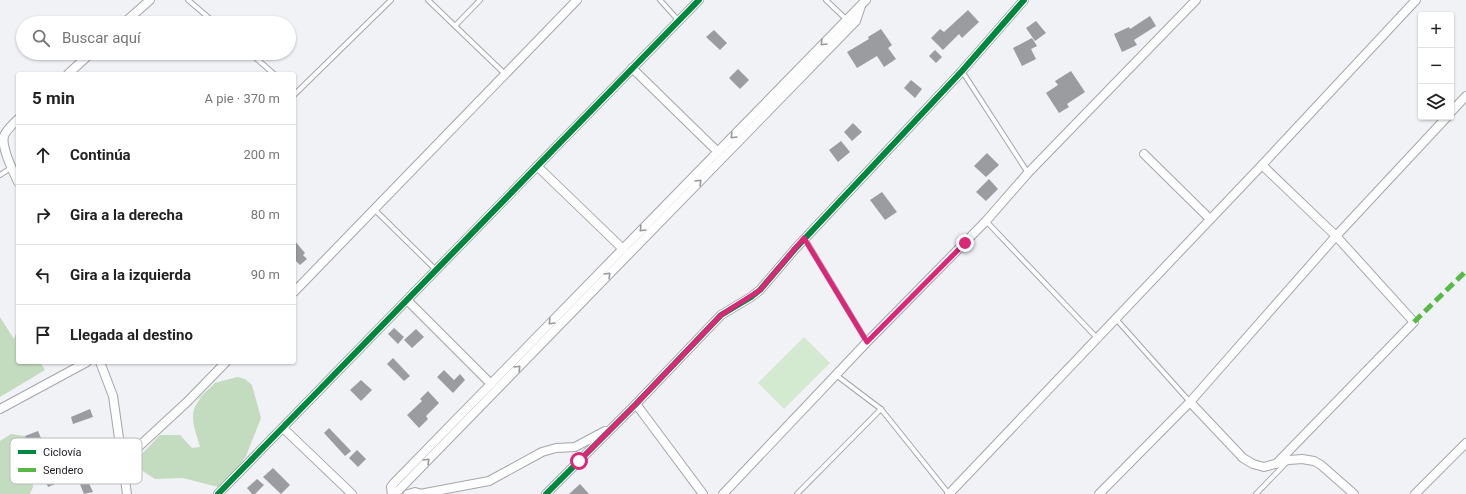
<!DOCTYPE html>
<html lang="es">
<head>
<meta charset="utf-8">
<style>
  :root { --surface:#fff; --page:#f6f6f6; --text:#222; --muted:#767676; --line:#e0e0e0 }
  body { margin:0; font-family:Roboto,sans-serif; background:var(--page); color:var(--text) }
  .controls { position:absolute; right:12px; top:12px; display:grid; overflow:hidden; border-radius:4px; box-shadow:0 1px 3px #0004 }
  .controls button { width:36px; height:36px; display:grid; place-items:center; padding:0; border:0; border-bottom:1px solid var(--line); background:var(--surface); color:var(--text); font:20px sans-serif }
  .stop { position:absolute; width:12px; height:12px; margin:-9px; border:3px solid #db2777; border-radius:50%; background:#fff }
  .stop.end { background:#db2777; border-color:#fff; box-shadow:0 1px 4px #0008 }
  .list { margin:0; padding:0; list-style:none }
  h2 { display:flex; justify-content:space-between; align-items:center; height:52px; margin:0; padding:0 16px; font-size:17px }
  h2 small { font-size:13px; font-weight:400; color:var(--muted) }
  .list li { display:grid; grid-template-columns:26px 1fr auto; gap:12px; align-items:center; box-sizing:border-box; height:60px; padding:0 16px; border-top:1px solid var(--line) }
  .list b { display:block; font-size:15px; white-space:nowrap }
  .list em { font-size:13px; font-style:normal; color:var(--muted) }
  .icon { flex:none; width:22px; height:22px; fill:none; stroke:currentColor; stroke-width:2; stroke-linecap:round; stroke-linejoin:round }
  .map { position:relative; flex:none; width:1466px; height:494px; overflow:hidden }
  .search { position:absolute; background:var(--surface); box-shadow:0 1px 3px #0004; left:16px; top:16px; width:280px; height:44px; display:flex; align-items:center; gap:10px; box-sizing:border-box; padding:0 14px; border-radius:22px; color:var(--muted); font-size:15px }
  .panel { position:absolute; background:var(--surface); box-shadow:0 1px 3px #0004; left:16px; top:72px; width:280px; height:292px; border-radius:4px }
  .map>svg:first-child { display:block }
  .green { fill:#d4ead0 }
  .forest { fill:#c3dbbe }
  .building { fill:#9a9c9f }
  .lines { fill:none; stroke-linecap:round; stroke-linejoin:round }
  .lane-casing { stroke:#a4a6a9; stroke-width:6 }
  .street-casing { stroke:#a4a6a9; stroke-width:10 }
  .lane { stroke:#fdfdfe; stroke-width:4 }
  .street { stroke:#fdfdfe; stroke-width:8 }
  .quiet { stroke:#58b947; stroke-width:5; stroke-dasharray:10 5; stroke-linecap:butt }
  .cycleway-casing { stroke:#fff; stroke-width:8 }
  .cycleway { stroke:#00873e; stroke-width:6 }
  .oneway { stroke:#98989b }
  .route { stroke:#db2777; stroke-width:5 }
  .key { fill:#fff; stroke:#bbbbbc; stroke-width:1 }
  .key-label { font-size:11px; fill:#1c1d21 }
</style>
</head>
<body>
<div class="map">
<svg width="1466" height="494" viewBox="0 0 1466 494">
  <rect width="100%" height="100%" fill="#f0f2f6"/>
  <path class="green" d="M804 337 830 363 784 409 758 383Z"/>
  <g class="forest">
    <path d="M0 317 14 339 18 328V362H40L45 370 0 397Z"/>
    <path d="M237 377 245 379 252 385 261 418 246 456 231 477 218 487 183 478 155 479 141 470V455L160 435H180L192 448 200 447C196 430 186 414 201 398L197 400 215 383Z"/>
    <path d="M11 434 25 436 30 449 33 487 30 494H0V441Z"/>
  </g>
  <g class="building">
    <path d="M968 10 979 22 962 38 959 34 943 50 931 38 940 29 944 32Z"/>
    <path d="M1150 16 1156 26 1134 40 1137 45 1122 52 1114 34 1129 27 1130 29Z"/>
    <path d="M1036 21 1046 33 1035 41 1026 28Z"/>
    <path d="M881 29 892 45 888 48 896 59 884 67 877 56 857 68 847 52 869 39 868 37Z"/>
    <path d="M714 30 727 43 720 50 706 37Z"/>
    <path d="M1032 38 1037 46 1031 49 1036 59 1022 66 1013 48Z"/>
    <path d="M935 50 942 57 936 63 929 56Z"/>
    <path d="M738 69 749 80 740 89 729 78Z"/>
    <path d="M1071 71 1085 92 1067 104 1069 107 1059 113 1046 93 1058 85 1055 81Z"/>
    <path d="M911 80 922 89 915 98 904 88Z"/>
    <path d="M853 123 862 132 852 141 844 132Z"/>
    <path d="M841 141 850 152 838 162 829 150Z"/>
    <path d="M987 153 999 165 986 177 974 166Z"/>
    <path d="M989 179 998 189 986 201 976 192Z"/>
    <path d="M882 192 897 212 885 220 870 200Z"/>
    <path d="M294 240 305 253 303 255 307 259 300 265 296 261 294 262Z"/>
    <path d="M394 328 404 337 398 344 388 334Z"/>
    <path d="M416 329 424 337 412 348 404 340Z"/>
    <path d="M393 358 410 376 404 381 387 364Z"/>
    <path d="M444 370 454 380 460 374 465 380 453 393 437 377Z"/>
    <path d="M361 380 372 390 361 401 350 390Z"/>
    <path d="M428 391 439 403 426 416 428 419 419 428 407 415 422 401 420 399Z"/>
    <path d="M90 409 93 417 73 424 71 417Z"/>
    <path d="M329 428 351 451 345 456 324 433Z"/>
    <path d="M38 431 43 443 30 449 25 436Z"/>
    <path d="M357 450 366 459 358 467 349 458Z"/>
    <path d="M51 462 60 482 48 487 39 467Z"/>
    <path d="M273 468 290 485 281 494 263 477Z"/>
    <path d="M87 479 93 492 84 494 79 482Z"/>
    <path d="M257 479 264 485 255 494H252L247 488Z"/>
    <path d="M580 484 589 494H569Z"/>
  </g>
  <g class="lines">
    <defs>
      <g id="lane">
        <path d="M188 0 215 23"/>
        <path d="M428 0 505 74"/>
        <path d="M660 0 679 21"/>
        <path d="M826 0 847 20"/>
        <path d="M455 26 480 0"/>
        <path d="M250 53 274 74"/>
        <path d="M962 71 1028 173"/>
        <path d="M294 95 391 0"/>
        <path d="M0 175 11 168"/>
        <path d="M374 209 436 270"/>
        <path d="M986 221 1097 338"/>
        <path d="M805 239 867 342"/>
        <path d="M1116 319 1190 402"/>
        <path d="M836 375 881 409 949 494"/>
        <path d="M797 494 881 409"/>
        <path d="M1256 494 1286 463"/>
      </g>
      <g id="street">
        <path d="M124 23 150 0"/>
        <path d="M632 68 718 152"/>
        <path d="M68 74 91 53"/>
        <path d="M1451 112 1466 96"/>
        <path d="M18 119C13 124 6 130 4 136 1 148 13 171 18 182"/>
        <path d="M1144 154 1210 219"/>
        <path d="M1262 165 1336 236 1414 322 1276 464"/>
        <path d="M537 166 623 249"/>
        <path d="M294 292 577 0"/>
        <path d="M407 300 491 384"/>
        <path d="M100 362 113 396 127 494"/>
        <path d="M1190 402 1243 458 1253 464 1264 467 1289 460 1302 459 1314 461 1321 465 1354 494"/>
        <path d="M636 404 703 494"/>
        <path d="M0 409 87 362"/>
        <path d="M283 428 352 494"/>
        <path d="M122 462 187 402 226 362"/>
        <path d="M218 494 699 0"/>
        <path d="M392 494 391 487 394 483 866 0"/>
        <path d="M395 494 856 21 861 6"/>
        <path d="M408 494 415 492 421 494"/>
        <path d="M420 494 489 481 542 452 556 448 575 447 605 431"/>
        <path d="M546 494 636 404 721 315 751 297 760 290 795 249 962 71 1024 0"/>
        <path d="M723 494 867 342 986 221 1028 173 1196 0"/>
        <path d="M949 494 1262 165 1416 0"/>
        <path d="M1099 494 1190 402 1336 236 1447 117"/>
        <path d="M1415 494 1466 443"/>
      </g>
    </defs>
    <use href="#lane" class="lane-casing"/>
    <use href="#street" class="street-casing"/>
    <use href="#lane" class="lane"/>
    <use href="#street" class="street"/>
    <path class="quiet" d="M1414 322 1466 271"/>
    <defs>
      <g id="cycleway">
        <path d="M218 494 699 0"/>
        <path d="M546 494 636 404 721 315 751 297 760 290 795 249 962 71 1024 0"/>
      </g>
    </defs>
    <use href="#cycleway" class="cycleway-casing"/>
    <use href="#cycleway" class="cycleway"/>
  </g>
  <defs><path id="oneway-chevron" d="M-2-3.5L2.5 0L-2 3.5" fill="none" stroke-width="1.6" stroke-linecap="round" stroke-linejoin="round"/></defs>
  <g class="oneway">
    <use href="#oneway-chevron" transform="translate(823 43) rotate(134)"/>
    <use href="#oneway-chevron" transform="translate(733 136) rotate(134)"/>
    <use href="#oneway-chevron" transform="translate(699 182) rotate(-46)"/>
    <use href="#oneway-chevron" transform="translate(642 229) rotate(134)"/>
    <use href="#oneway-chevron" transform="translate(608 275) rotate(-46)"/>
    <use href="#oneway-chevron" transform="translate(551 322) rotate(134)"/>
    <use href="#oneway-chevron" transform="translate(518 368) rotate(-46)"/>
    <use href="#oneway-chevron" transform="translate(427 461) rotate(-46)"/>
  </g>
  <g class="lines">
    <path class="route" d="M579 461 636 404 721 315 760 290 804 238 867 342 965 243"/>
  </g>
  <rect x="10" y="438" width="132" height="46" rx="6" class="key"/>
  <rect x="18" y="450" width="18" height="4" fill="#00873e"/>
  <rect x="18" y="468" width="18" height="4" fill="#58b947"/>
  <g class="key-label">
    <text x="43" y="456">Ciclovía</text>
    <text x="43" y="474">Sendero</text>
  </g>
</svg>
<div class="controls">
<button>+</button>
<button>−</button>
<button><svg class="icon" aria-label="layers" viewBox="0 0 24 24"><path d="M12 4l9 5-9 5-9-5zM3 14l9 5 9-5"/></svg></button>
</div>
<div class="stop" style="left:579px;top:461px"></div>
<div class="stop end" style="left:965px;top:243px"></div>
<div class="search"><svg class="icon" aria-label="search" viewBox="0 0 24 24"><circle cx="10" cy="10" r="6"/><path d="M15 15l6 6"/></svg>Buscar aquí</div>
<section class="panel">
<h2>5 min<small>A pie · 370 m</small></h2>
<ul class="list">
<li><svg class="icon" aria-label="ahead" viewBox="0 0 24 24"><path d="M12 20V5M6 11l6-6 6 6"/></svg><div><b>Continúa</b></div><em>200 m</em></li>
<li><svg class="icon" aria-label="right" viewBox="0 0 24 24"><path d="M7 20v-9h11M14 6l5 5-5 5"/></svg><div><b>Gira a la derecha</b></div><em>80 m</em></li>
<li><svg class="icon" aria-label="left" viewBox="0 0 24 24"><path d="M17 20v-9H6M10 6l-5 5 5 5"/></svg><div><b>Gira a la izquierda</b></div><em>90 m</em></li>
<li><svg class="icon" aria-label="arrive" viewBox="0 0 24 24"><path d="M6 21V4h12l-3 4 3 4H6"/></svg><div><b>Llegada al destino</b></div></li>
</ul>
</section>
</div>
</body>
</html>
